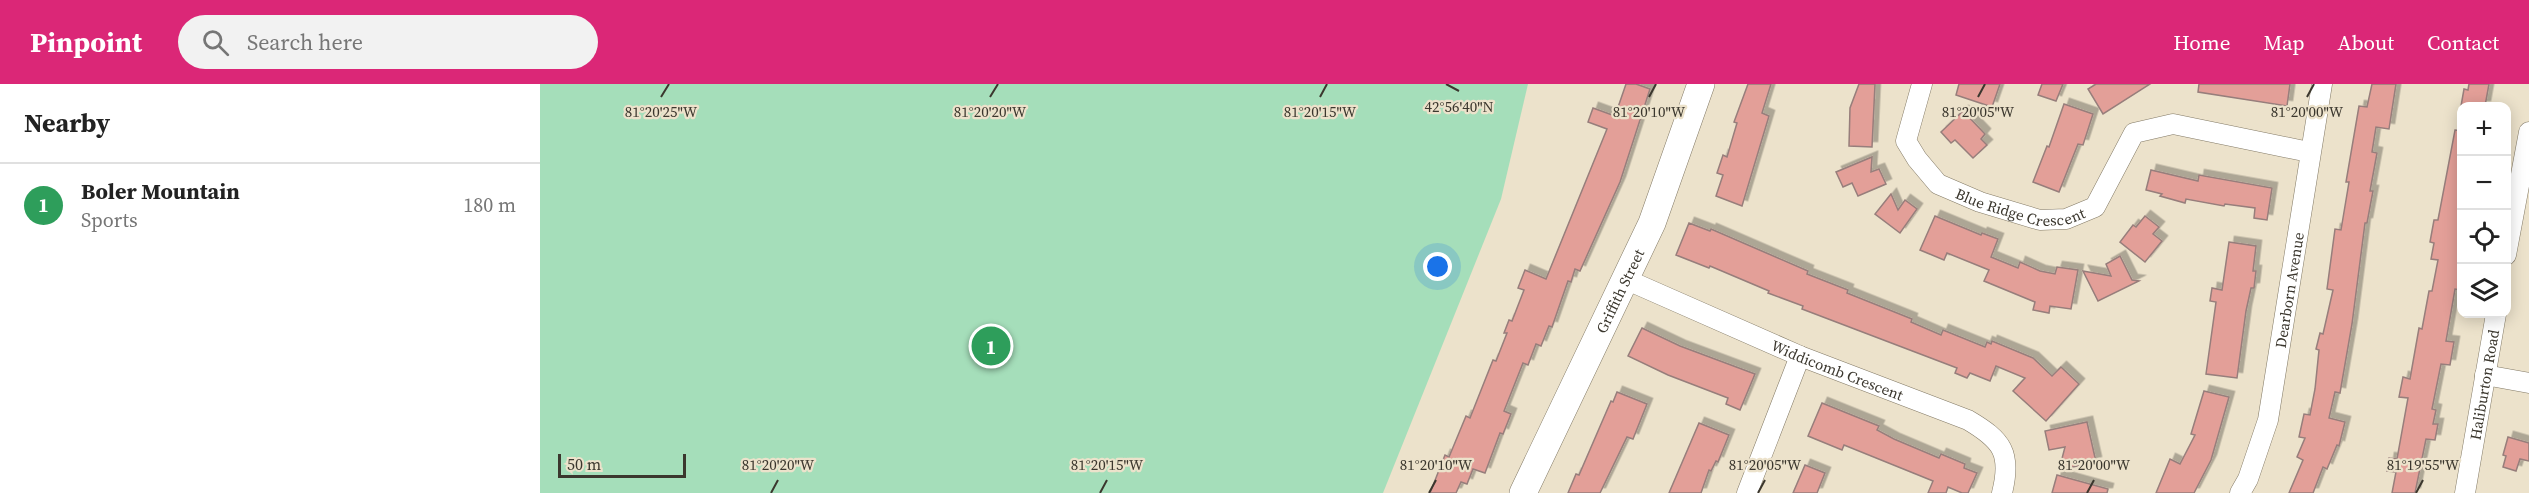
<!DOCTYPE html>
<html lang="en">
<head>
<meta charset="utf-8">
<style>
  :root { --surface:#fff; --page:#f2f2f2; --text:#222; --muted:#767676; --line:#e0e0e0; --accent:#db2777 }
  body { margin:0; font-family:"Source Serif 4",serif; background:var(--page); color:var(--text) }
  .controls { position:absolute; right:18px; top:18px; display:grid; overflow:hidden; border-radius:12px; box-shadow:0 3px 15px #0003 }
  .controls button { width:54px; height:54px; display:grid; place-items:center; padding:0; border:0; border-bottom:2px solid var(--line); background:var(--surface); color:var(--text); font:30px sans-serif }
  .scale { position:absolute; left:18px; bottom:15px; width:128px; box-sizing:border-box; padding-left:6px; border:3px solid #3b372e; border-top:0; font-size:16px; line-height:21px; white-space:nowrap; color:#3b372e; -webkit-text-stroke:4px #ece2cb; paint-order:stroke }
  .you { position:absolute; left:898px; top:183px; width:21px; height:21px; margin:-15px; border:4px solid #fff; border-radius:50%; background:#1a73e8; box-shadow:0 0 0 9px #1a73e833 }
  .badge { display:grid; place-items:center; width:39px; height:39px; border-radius:50%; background:var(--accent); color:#fff; font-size:20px; font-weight:700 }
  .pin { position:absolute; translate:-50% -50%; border:3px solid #fff; box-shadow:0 2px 6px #0006 }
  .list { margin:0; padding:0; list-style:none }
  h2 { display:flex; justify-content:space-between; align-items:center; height:78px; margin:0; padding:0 24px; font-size:26px }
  h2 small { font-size:20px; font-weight:400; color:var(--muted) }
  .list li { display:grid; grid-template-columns:39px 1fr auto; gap:18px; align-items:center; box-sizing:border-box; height:84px; padding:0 24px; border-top:2px solid var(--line) }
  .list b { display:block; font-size:22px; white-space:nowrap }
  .list p { margin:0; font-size:20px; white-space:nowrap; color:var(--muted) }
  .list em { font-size:20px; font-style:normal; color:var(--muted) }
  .icon { flex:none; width:33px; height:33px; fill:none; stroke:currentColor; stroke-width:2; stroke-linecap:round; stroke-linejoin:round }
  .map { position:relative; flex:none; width:1989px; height:409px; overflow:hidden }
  header { display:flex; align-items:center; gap:36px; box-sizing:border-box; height:84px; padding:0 30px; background:var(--accent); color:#fff }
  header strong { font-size:28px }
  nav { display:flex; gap:33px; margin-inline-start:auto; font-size:21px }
  .search { width:420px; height:54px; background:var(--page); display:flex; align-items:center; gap:15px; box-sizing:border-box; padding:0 21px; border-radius:33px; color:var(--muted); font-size:22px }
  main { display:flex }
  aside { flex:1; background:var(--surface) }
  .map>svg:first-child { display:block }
  .green { fill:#a5deba }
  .building { fill:#e39f98; stroke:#977e7b; stroke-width:1.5; filter:url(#shadow) }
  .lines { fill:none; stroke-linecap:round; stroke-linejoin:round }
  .street-casing { stroke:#837a66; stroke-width:21 }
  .secondary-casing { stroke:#837a66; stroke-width:28 }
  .street { stroke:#fff; stroke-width:20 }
  .secondary { stroke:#fff; stroke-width:27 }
  .ticks { fill:none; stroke:#3b372e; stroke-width:2 }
  .labels { text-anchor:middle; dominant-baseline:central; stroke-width:4.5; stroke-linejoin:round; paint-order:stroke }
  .street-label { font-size:15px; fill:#3b372e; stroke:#ece2cb }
  .ticks-label { font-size:15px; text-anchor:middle; fill:#3b372e; stroke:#ece2cb; stroke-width:4.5; stroke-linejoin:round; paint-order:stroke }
</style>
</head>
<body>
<header>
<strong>Pinpoint</strong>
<div class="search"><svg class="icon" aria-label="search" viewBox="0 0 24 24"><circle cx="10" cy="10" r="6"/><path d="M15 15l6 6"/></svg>Search here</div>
<nav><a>Home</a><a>Map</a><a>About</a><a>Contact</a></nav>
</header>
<main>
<aside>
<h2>Nearby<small></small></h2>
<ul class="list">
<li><span class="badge" style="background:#2e9e5b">1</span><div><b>Boler Mountain</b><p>Sports</p></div><em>180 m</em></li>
</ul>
</aside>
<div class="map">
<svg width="1989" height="409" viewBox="0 0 1989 409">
  <defs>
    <filter id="shadow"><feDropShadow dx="5.5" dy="-5.5" stdDeviation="0" flood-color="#0004"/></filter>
  </defs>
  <rect width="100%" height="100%" fill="#ece2cb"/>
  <path class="green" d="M0 0H988L961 115 843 409H0Z"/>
  <g class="building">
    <path d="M1086 0H1096L1110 5 1080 98 1040 187 1035 185 1031 198 1028 197 1012 243 1009 242 1001 262 996 260 988 281 983 279 964 327 971 330 963 350 960 349 945 389 933 385 927 400 921 398 916 409H890L905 371 909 373 926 332 930 334 953 276 956 277 967 249H964L969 236 972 237 984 206 978 204 985 186 1006 195 1067 45 1048 38 1053 24 1075 32Z"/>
    <path d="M1208 0H1231L1222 29 1229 32 1202 122 1176 112 1183 91 1177 89 1183 71 1187 73 1197 39 1194 38Z"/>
    <path d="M1319 0H1335L1332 63 1309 62 1310 24Z"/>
    <path d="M1419 0H1460L1452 23 1416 11Z"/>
    <path d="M1502 0H1523L1516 17 1498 11Z"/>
    <path d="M1556 0H1610L1563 30 1548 5Z"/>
    <path d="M1659 0H1750L1747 22 1658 8Z"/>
    <path d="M1832 0H1856L1849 45 1836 43 1832 68 1837 69 1830 107H1833L1827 139H1825L1812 240 1800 309 1795 308 1789 334 1805 338 1799 362 1797 361 1787 385 1783 383 1773 409H1749L1763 376 1757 373 1765 354 1759 353 1764 330 1770 331 1775 305 1779 266 1776 265 1780 249 1783 250 1793 206 1787 205 1795 145 1801 146 1809 98H1806L1819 22 1827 23Z"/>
    <path d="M1929 0H1949L1945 22H1921L1924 5 1928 6Z"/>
    <path d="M1524 20 1553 30 1543 61 1538 60 1519 108 1493 98 1507 62 1509 63Z"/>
    <path d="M1423 27 1445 50 1441 55 1447 61 1433 74 1415 56 1411 59 1401 48Z"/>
    <path d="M1915 46 1922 47V206L1915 205 1906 257 1914 258 1910 281 1901 280 1892 325 1896 326 1893 340H1898L1895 356 1886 355 1875 409H1852L1856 388 1847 387 1849 374 1857 375 1868 314 1859 313 1863 293 1870 295 1879 244 1882 245 1889 207H1892L1898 176 1891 175 1894 159 1890 158 1894 136H1898Z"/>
    <path d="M1332 73 1331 88 1339 85 1346 100 1318 112 1312 99 1303 103 1296 88Z"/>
    <path d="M1611 86 1658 97 1659 91 1732 104 1727 136 1714 134 1715 124 1685 120 1684 122 1646 115 1645 119 1620 112 1622 110 1606 106Z"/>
    <path d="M1351 110 1358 126 1365 116 1377 125 1360 149 1335 130Z"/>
    <path d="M1395 132 1441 151 1442 149 1458 155 1451 173 1478 184 1480 178 1500 187 1515 190 1517 183 1538 186 1531 225 1510 222 1509 229 1493 226 1495 218 1444 197 1449 186 1407 169 1404 176 1380 166Z"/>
    <path d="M1605 132 1619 143 1613 150 1622 157 1605 178 1580 158 1593 141 1596 143Z"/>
    <path d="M1149 139 1170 147 1171 145 1268 187 1267 190 1308 206 1307 209 1372 235 1371 238 1401 251 1403 246 1445 263 1447 258 1451 260 1452 257 1493 274 1512 292 1521 283 1539 300 1506 337 1473 307 1485 294 1456 282 1450 297 1430 289 1427 294 1415 289 1417 284 1262 225 1263 222 1228 209 1229 207 1170 182 1169 184 1136 171Z"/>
    <path d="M1689 158 1716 162 1713 187H1716L1714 204H1711L1706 227 1697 294 1666 290 1676 218 1670 217 1672 204 1682 206Z"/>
    <path d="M1580 172 1592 196 1599 197 1558 217 1543 187 1571 192 1566 180Z"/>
    <path d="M1102 244 1140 262 1215 290 1200 326 1186 320 1188 314 1128 291 1088 272Z"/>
    <path d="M1664 307 1689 313 1671 376 1654 409H1616L1630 375 1640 380 1655 351 1651 350Z"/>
    <path d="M1077 308 1107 320 1093 355 1087 353 1060 409H1028L1036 390 1039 391 1071 317 1073 318Z"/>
    <path d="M1282 319 1339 342 1337 346 1354 355 1399 374 1401 370 1425 380 1424 384 1437 389 1428 409H1422L1408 403 1406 409H1388L1393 397 1304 361 1302 366 1268 352Z"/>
    <path d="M1547 338 1556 378 1519 386 1525 363 1509 366 1505 347Z"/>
    <path d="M1159 339 1189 351 1178 378 1176 377 1171 387 1169 386 1161 409H1129Z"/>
    <path d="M1968 353 1989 359V377L1980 375 1976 387 1963 383 1966 372 1963 371Z"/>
    <path d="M1265 381 1285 389 1277 409H1253Z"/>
    <path d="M1517 391 1568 405 1567 409H1512Z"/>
  </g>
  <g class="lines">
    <defs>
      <g id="street">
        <path id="s1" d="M1382 0 1366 57 1377 75 1398 100 1440 118 1500 136 1526 135 1555 123 1594 49 1633 40 1769 68"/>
        <path d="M1966 171 1989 48"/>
        <path id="s2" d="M1085 195 1260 272 1428 336C1462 356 1472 369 1462 409"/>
        <path d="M1945 291 1989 299"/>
        <path d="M1207 409 1260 272"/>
        <path id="s3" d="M1700 409 1708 395 1728 336 1782 0"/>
        <path id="s4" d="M1925 409 1956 230"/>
      </g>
      <g id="secondary">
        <path id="s5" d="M983 409 1112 139 1161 0"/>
      </g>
    </defs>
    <use href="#street" class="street-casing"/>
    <use href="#secondary" class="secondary-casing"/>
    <use href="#street" class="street"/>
    <use href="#secondary" class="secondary"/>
  </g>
  <path class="ticks" d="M906 0 919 7M121 13 129 0M450 13 458 0M780 13 787 0M1109 13 1116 0M1438 13 1445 0M1767 13 1774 0M231 409 238 396M560 409 567 396M889 409 896 396M1218 409 1225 396M1547 409 1554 396M1876 409 1883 396"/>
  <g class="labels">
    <g class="street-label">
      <text stroke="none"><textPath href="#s1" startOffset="200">Blue Ridge Crescent</textPath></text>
      <text stroke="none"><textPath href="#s5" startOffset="224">Griffith Street</textPath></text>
      <text stroke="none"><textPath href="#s3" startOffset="210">Dearborn Avenue</textPath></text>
      <text stroke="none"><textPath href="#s2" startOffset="231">Widdicomb Crescent</textPath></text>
      <text stroke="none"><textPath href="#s4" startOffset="110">Haliburton Road</textPath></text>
    </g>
  </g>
  <g class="ticks-label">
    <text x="919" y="28">42°56'40"N</text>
    <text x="121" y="33">81°20'25"W</text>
    <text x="450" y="33">81°20'20"W</text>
    <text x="780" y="33">81°20'15"W</text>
    <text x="1109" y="33">81°20'10"W</text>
    <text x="1438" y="33">81°20'05"W</text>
    <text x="1767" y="33">81°20'00"W</text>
    <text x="238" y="386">81°20'20"W</text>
    <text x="567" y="386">81°20'15"W</text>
    <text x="896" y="386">81°20'10"W</text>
    <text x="1225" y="386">81°20'05"W</text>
    <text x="1554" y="386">81°20'00"W</text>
    <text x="1883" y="386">81°19'55"W</text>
  </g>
</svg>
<div class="controls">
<button>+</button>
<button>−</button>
<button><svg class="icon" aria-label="locate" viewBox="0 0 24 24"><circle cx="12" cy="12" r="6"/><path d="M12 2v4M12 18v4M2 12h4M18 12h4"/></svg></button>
<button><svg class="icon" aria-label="layers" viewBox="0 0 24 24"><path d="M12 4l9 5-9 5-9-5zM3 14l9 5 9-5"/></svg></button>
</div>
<div class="scale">50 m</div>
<div class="you"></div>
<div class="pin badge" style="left:451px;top:262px;background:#2e9e5b">1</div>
</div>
</main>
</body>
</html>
